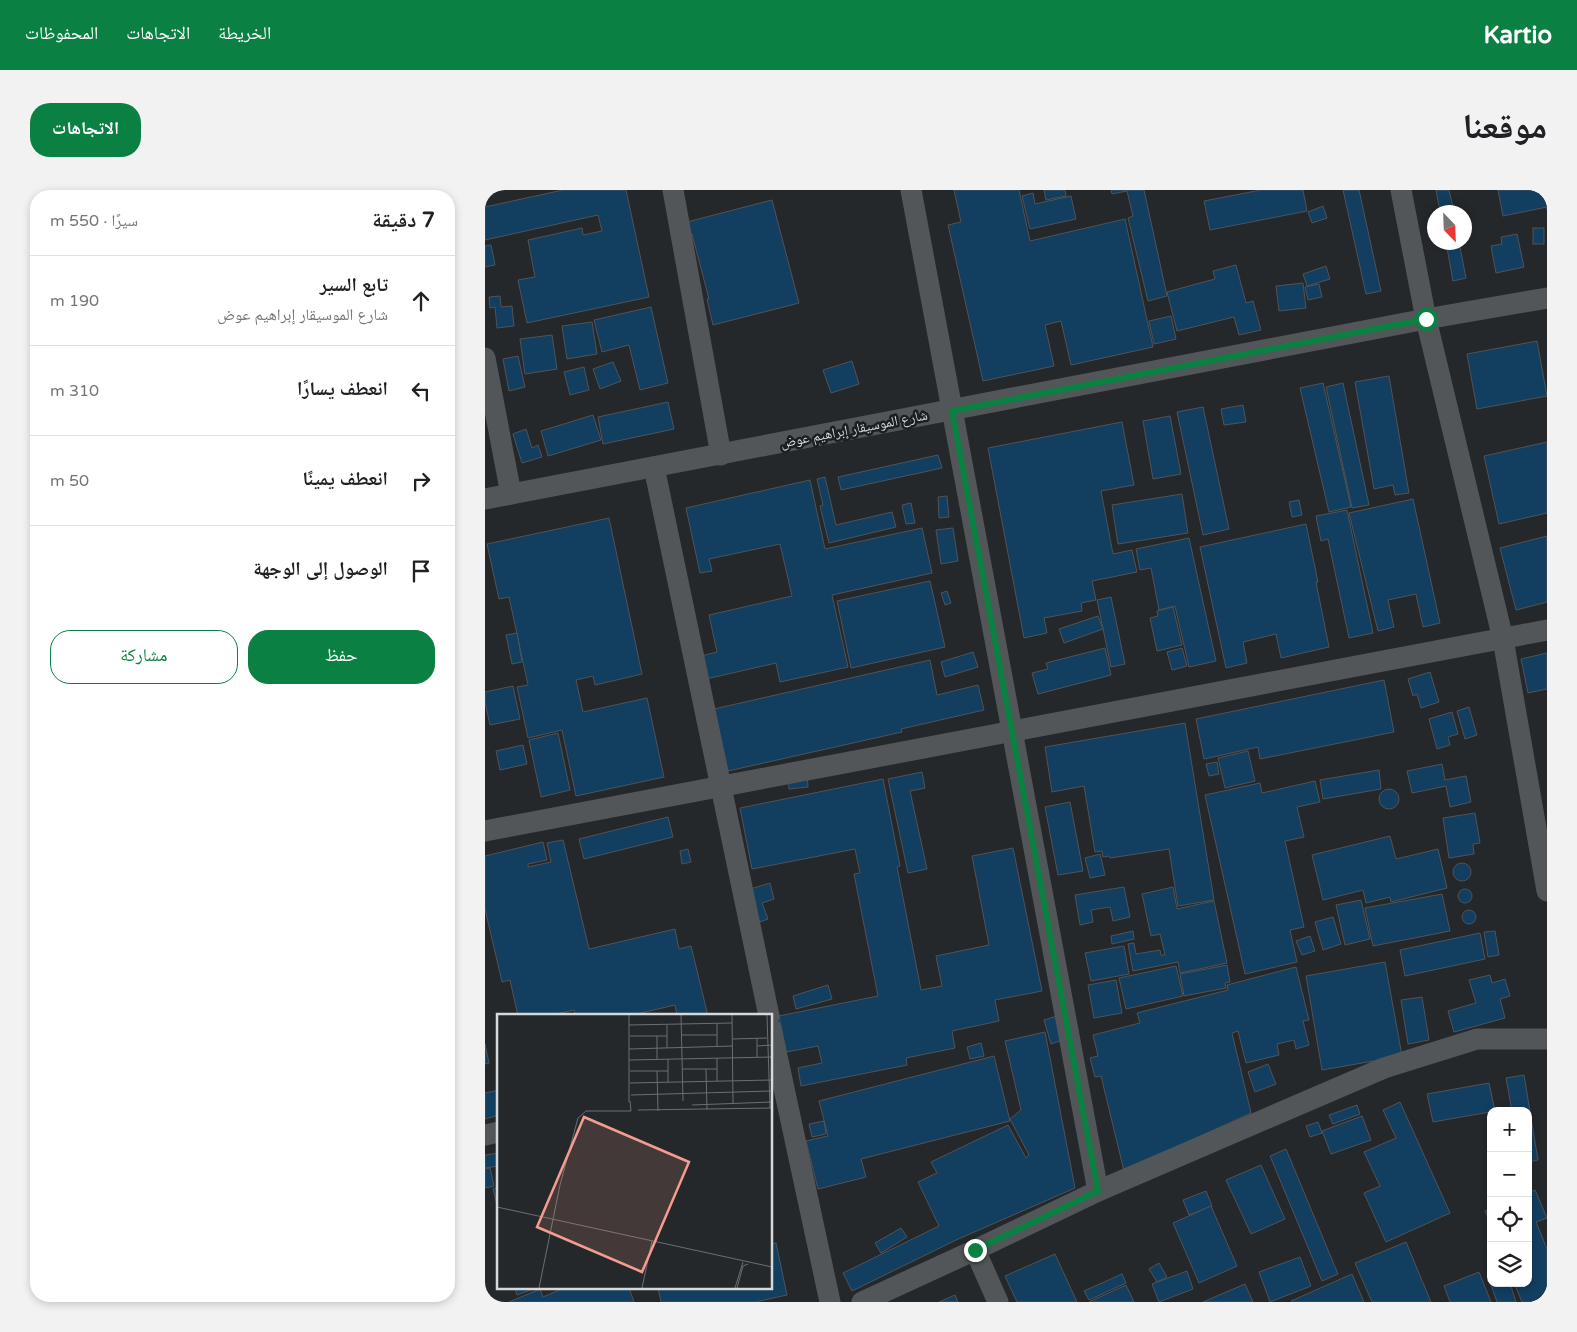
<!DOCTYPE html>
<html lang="ar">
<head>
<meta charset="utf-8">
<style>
  :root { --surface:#fff; --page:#f2f2f2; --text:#202124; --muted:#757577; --line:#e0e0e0; --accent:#0b8043 }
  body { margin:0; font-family:"Varela Round","Noto Naskh Arabic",sans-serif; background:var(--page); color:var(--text); direction:rtl }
  .controls { position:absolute; right:15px; bottom:15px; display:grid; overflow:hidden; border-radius:10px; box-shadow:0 2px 8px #0003 }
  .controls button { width:45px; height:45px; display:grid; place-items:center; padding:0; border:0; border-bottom:1px solid var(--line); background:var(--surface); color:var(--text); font:25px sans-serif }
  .compass { position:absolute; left:942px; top:15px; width:45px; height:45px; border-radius:50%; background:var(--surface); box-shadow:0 2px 8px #0003; rotate:157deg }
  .stop { position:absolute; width:15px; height:15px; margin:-11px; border:4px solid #0b8043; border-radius:50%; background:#fff }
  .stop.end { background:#0b8043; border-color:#fff; box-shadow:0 1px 5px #0008 }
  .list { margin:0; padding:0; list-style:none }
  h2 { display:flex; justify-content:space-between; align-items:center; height:65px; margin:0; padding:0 20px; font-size:21px }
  h2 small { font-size:16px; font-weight:400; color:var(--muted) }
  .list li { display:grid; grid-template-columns:32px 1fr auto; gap:15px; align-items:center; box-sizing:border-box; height:90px; padding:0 20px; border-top:1px solid var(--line) }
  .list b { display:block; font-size:19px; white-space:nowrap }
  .list p { margin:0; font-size:16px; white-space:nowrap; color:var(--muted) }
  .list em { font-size:16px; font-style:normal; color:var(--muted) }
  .actions { display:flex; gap:10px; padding:15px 20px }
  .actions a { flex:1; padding:11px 0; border:1px solid var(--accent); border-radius:20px; text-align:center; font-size:18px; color:var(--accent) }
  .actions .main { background:var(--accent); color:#fff }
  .icon { flex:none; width:28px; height:28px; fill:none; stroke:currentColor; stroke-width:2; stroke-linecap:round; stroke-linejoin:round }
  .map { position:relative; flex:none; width:1062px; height:1112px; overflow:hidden; direction:ltr; border-radius:20px }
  header { display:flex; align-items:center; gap:30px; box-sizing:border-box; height:70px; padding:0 25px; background:var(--accent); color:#fff }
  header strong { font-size:24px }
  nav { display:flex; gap:28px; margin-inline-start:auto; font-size:18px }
  .intro { display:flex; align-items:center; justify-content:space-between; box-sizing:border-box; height:120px; padding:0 30px }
  h1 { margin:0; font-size:35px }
  .button { padding:12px 22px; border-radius:20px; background:var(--accent); color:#fff; font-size:18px; font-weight:700 }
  main { display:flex; gap:30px; padding:0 30px }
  aside { flex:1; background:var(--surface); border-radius:20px; box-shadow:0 2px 8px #0003 }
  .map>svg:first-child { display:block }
  .building { fill:#123e60; stroke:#505357 }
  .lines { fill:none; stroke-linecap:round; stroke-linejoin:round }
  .minor { stroke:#525659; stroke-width:21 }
  .route { stroke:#0b8043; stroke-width:6 }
  .labels { text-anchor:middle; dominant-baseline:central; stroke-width:5; stroke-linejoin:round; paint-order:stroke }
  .street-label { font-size:14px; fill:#d6d8da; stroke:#1c1f21 }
  .inset-road { fill:none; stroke:#6c6e71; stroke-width:1 }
  .view { fill:#f59c90; fill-opacity:0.15; stroke:#f59c90; stroke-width:2.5 }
  .inset-edge { fill:none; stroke:#d6d8da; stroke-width:2.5 }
</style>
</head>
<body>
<header>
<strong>Kartio</strong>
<nav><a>الخريطة</a><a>الاتجاهات</a><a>المحفوظات</a></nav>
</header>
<div class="intro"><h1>موقعنا</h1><a class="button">الاتجاهات</a></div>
<main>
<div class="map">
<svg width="1062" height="1112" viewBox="0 0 1062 1112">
  <rect width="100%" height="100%" fill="#25282b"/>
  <g class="building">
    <path d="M78 0H141L164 107 42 133 33 90 50 87 43 50 97 38 98 45 117 41 113 25 0 50V17Z"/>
    <path d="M469 0H534L545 51 640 29 668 157 586 175 576 131 560 135 569 176 498 191 463 35 476 32Z"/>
    <path d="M559 0H580L581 6 561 10Z"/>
    <path d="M626 0H659L682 106 663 111 643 28 648 26 642 1 627 4Z"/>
    <path d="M776 0H818L822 21 725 40 719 11Z"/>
    <path d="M858 0H874L896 101 881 104Z"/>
    <path d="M951 0H964L969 22H955Z"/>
    <path d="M1013 0H1062V17L1018 26Z"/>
    <path d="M548 3 550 14 586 6 591 29 545 39 537 6Z"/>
    <path d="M287 10 314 113 228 135 222 109H224L207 44 205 45 202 32Z"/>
    <path d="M838 16 842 28 827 33 823 22Z"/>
    <rect x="1048" y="38" width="11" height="16"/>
    <path d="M1032 44 1039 77 1011 83 1006 56 1017 54 1016 47Z"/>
    <path d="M961 52H974L981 88 968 91Z"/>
    <path d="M6 55 10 75 0 77V56Z"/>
    <path d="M751 75 761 113 768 111 776 140 754 145 749 127 692 141 682 102 730 89 728 81Z"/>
    <path d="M841 76 845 89 822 96 818 84Z"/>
    <path d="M818 93 821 118 794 121 791 96Z"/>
    <path d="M834 94 837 107 823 110 820 97Z"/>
    <path d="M15 106 16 117 27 116 29 136 12 138 10 117 5 118 4 107Z"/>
    <path d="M166 117 183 193 155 200 144 155 117 162 109 130Z"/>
    <path d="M686 126 691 149 669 154 664 131Z"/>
    <path d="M107 132 112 164 82 169 77 136Z"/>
    <path d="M67 145 72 179 40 184 35 149Z"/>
    <path d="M1052 151 1062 206 992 219 982 164Z"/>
    <path d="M33 166 40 197 24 201 18 169Z"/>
    <path d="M367 171 374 194 346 203 338 180Z"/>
    <path d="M128 172 136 191 115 199 108 179Z"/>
    <path d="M99 177 104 200 85 205 79 182Z"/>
    <path d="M904 186 924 303 910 305 908 295 889 299 870 192Z"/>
    <path d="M838 193 866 317 844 322 815 198Z"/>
    <path d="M858 193 884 315 867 318 841 197Z"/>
    <path d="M183 212 189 239 118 254 113 227Z"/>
    <path d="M758 215 761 232 739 235 736 219Z"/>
    <path d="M718 217 744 339 718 345 692 222Z"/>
    <path d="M108 225 116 250 63 266 56 241Z"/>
    <path d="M685 226 696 284 668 289 658 231Z"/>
    <path d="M637 232 649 295 616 301 628 364 647 360 652 382 607 391 611 410 596 413 597 421 559 428 562 443 539 448 503 258Z"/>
    <path d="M41 239 47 258 53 255 57 267 37 273 28 244Z"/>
    <path d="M1062 252V323L1014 334 999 266Z"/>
    <path d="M453 265 457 278 356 300 353 287Z"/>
    <path d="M340 287 351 335 407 322 411 337 344 353 335 316 338 315 332 289Z"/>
    <path d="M325 290 340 359 437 338 447 383 347 405 363 477 295 492 291 473 221 489 216 466 232 462 224 425 307 406 295 354 224 369 227 381 215 383 201 318Z"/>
    <path d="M697 304 703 343 633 354 627 315Z"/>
    <path d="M462 306 464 327 454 328 453 307Z"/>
    <path d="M928 309 955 433 938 437 931 404 903 410 909 437 893 441 864 323Z"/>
    <path d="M814 310 817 325 807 327 804 312Z"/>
    <path d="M426 313 430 333 421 334 417 315Z"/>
    <path d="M862 320 888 443 864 448 843 349 836 351 831 326Z"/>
    <path d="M124 328 157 484 110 495 108 486 91 490 98 522 162 508 179 587 91 606 77 540 43 548 32 497 43 495 24 407 14 409 2 354Z"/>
    <path d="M821 334 833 392H831L844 457 796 468 791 444 758 452 762 473 741 478 715 357Z"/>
    <path d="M468 338 473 371 456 374 451 340Z"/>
    <path d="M1062 346V412L1031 420 1015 358Z"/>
    <path d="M704 348 731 471 704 477 690 416 674 420 666 378 655 380 651 359Z"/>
    <path d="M445 391 460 457 366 478 352 411Z"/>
    <path d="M462 401 466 413 460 415 456 403Z"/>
    <path d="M626 407 640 474 626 477 612 410Z"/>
    <path d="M688 417 697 455 672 461 665 428 673 426 672 421Z"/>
    <path d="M613 426 618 439 579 453 574 439Z"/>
    <path d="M32 443 37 472 27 474 21 445Z"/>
    <path d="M620 458 626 485 553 504 547 483 563 479 561 473Z"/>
    <path d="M697 458 702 476 687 480 682 462Z"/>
    <path d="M488 462 493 477 460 487 456 472Z"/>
    <path d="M1062 463V499L1043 503 1036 469Z"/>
    <path d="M445 470 452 505 493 495 499 520 416 539 417 542 243 581 229 519Z"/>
    <path d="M945 482 954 512 936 518 932 504 928 506 923 489Z"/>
    <path d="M899 490 909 542 775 569 773 557 719 569 711 529Z"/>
    <path d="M28 496 35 529 5 535 0 512V502Z"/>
    <path d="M984 517 992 545 980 549 972 521Z"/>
    <path d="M967 522 973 544 963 547 965 555 952 559 944 529Z"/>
    <path d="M700 533 729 710 693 716 684 659 625 668 624 666 618 667 617 661 610 662 599 596 567 602 560 557Z"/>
    <path d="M73 543 85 600 56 607 44 550Z"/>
    <path d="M38 555 42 574 15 580 11 561Z"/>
    <path d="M763 561 770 591 740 598 733 568Z"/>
    <path d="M732 572 734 584 724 586 721 574Z"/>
    <path d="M957 574 960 590 981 586 986 612 965 617 961 596 927 603 922 581Z"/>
    <path d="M894 580 896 599 838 609 835 590Z"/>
    <path d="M437 582 440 598 425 601 442 679 423 683 403 589Z"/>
    <path d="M322 584 323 597 304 599 303 585Z"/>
    <path d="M398 589 415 676 412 677 436 800 457 796 451 766 504 755 487 666 528 658 557 801 510 810 514 831 467 841 470 858 421 868 422 875 316 896 313 878 337 873 333 856 301 862 294 826 393 806 369 684 375 683 370 659 267 679 255 618Z"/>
    <path d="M830 591 835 612 812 617 819 647 800 651 819 737 805 740 812 772 760 784 720 605 775 593 777 603Z"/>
    <circle cx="904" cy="609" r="10"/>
    <path d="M585 612 598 681 573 685 560 617Z"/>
    <path d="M990 623 995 653 988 654 989 664 964 668 958 628Z"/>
    <path d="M183 627 188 647 99 669 94 649Z"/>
    <path d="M905 646 911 669 953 659 962 698 906 712 905 707 881 713 878 700 838 710 827 665Z"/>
    <path d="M78 650 104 759 190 739 194 759 206 756 223 826H192L190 815 143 826H91L89 820 71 824V826H33L25 790 17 792 0 719V666L58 652 62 670 43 674V677L66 672 62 653Z"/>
    <path d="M203 659 206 672 197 674 195 661Z"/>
    <path d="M615 664 620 685 605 688 600 668Z"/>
    <circle cx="977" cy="682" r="9"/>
    <path d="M285 693 289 709 277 713 283 729 272 733 262 700Z"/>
    <path d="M639 697 645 727 628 731 625 717 606 720 608 732 595 735 590 705Z"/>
    <path d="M688 697 692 719 729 711 742 773 695 783 693 772 648 781 643 754 649 753 651 764 675 760 676 765H680L675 744 666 746 657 704Z"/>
    <circle cx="980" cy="706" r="7"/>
    <path d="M957 704 965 741 888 756 880 718Z"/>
    <path d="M876 710 885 749 860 755 851 715Z"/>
    <circle cx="984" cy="727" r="7"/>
    <path d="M848 727 856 754 838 760 830 732Z"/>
    <path d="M648 741 649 749 627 754 626 746Z"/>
    <path d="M1010 741 1014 765 1003 767 999 742Z"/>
    <path d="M995 743 1000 769 920 786 915 760Z"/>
    <path d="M825 746 830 761 817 765 811 751Z"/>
    <path d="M639 756 644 784 606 791 600 763Z"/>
    <path d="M900 772 917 866 837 880 821 786Z"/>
    <path d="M742 775 745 792 740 793 741 798 699 806 695 784Z"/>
    <path d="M691 776 698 806 641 819 634 788Z"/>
    <path d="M811 777 824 830 818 831 824 855 811 859 809 850 792 854 794 865 761 873 753 841 747 843 766 923 639 981 616 886 610 887 605 868 613 866 608 845 655 833 652 823 743 800 742 795Z"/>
    <path d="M1005 785 1007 793 1020 789 1025 806 1015 809 1020 828 969 842 963 821 991 813 984 790Z"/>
    <path d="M631 790 637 823 609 828 603 795Z"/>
    <path d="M343 795 347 809 311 819 308 806Z"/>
    <path d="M937 807 944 850 923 854 916 810Z"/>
    <path d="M572 826 578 850 566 854 559 830Z"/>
    <path d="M560 842 590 998 471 1050 367 1101 358 1083 454 1036 433 992 452 983 446 972 523 935 541 968 544 965 525 929 536 920 520 851Z"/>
    <path d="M496 853 499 866 485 869 482 857Z"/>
    <path d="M0 854 4 873 0 874Z"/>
    <path d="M509 866 525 931 376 969 381 987 333 999 321 951 343 946 334 911Z"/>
    <path d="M783 874 791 894 770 902 763 882Z"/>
    <path d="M1039 885 1053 970 1043 972V921H1027L1021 888Z"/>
    <path d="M1004 893 1010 921 948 932 942 904Z"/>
    <path d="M14 900V925L0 929V903Z"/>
    <path d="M915 912 965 1023 901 1052 879 1003 895 996 879 962 911 948 898 920Z"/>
    <path d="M872 915 875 924 848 934 844 925Z"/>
    <path d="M877 926 886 950 846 964 837 941Z"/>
    <path d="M339 931 341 944 327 947 324 934Z"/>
    <path d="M833 932 837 943 825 947 821 936Z"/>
    <path d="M801 959 853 1084 837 1091 785 966Z"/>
    <path d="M14 963V976L0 978V965Z"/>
    <path d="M776 975 800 1029 766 1044 741 990Z"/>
    <path d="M5 978 9 996 0 998V979Z"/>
    <path d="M14 997V1010L11 1011 8 999Z"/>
    <path d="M1050 1000 1062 1028 1051 1032 1062 1059V1112H1037L1029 1093H1043V1003Z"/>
    <path d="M721 1001 727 1016 704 1025 698 1010Z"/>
    <path d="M726 1016 752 1076 714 1093 688 1033Z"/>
    <path d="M1006 1018V1035L1000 1021Z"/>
    <path d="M416 1038 422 1047 396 1063 390 1053Z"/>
    <path d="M921 1052 946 1112H887L870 1073Z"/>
    <path d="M291 1053 302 1105 270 1112H176L173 1098H286V1055Z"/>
    <path d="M570 1064 592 1112H532L520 1086Z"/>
    <path d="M815 1067 826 1096 785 1112 774 1082Z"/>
    <path d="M674 1073 682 1087 672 1092 664 1079Z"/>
    <path d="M702 1081 708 1099 674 1112 667 1094Z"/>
    <path d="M994 1082 1006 1112H965L959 1096Z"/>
    <path d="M637 1084 641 1093 604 1110 599 1101Z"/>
    <path d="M867 1084 879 1112H807L806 1111Z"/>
    <path d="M1005 1092 1025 1093 1031 1112H1012Z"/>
    <path d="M760 1094 768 1112H718Z"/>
    <path d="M641 1095 649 1112H604Z"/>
    <path d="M30 1098H51L32 1105Z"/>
    <path d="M79 1098H144L149 1112H24L55 1099 58 1107Z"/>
    <path d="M470 1105 473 1112H454Z"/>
  </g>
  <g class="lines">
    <g class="minor">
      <path d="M188 0 236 265"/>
      <path d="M426 0 613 1001"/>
      <path d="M916 0 941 129 1018 449 1062 701"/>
      <path d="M0 168 26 304"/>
      <path d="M169 277 284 826"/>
      <path d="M0 309 941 129 1062 108"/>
      <path d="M0 641 1062 440"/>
      <path d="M286 838 345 1112"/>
      <path d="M0 945 14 942"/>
      <path d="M490 1060 513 1112"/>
      <path d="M377 1112 490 1060 613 1001 899 878 992 849H1062"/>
    </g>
  </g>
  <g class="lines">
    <path class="route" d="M490 1060 613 1001 467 221 941 129"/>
  </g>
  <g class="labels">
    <g class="street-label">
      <text transform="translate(369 239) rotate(-11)">شارع الموسيقار إبراهيم عوض</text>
    </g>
  </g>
  <g transform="translate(12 824)">
    <rect width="275" height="275" fill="#25282b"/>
    <path class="inset-road" d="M132 1V88M184 1 186 87M235 1 236 89M270 1 273 94M220 9V32M132 11 235 9M170 11V34M184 21H220M133 22H170M160 22V45M260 24V43M235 25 270 24M260 32 275 31M132 35 236 32M220 44V67M171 45V68M132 46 275 43M185 55H220M209 55 210 96M133 57H171M160 57 161 97M133 69 275 66M134 81 275 77M195 91 275 88M141 96 275 94M0 193 275 253M42 274 63 171 81 104 89 97H134L133 87M145 274 155 227M238 274 246 248M240 274 246 252 251 250"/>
    <path class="view" d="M87 103 192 148 145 258 40 213Z"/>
    <rect width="275" height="275" class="inset-edge"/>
  </g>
</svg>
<div class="controls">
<button>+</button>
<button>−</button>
<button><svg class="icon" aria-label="locate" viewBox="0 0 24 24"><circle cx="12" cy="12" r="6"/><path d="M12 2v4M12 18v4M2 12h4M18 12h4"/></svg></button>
<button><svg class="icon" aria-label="layers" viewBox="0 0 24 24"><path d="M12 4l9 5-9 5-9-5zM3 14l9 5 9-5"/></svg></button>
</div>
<svg class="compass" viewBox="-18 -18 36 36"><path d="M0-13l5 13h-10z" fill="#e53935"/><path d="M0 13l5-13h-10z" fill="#757577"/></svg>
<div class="stop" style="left:941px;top:129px"></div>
<div class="stop end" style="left:490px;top:1060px"></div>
</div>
<aside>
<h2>7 دقيقة<small>سيرًا · 550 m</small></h2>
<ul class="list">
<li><svg class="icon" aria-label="ahead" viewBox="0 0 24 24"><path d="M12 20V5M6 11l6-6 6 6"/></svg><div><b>تابع السير</b><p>شارع الموسيقار إبراهيم عوض</p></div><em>190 m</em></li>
<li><svg class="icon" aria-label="left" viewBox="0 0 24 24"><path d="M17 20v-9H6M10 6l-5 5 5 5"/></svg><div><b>انعطف يسارًا</b></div><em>310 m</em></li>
<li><svg class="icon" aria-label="right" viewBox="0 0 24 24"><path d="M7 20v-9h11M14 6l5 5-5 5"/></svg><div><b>انعطف يمينًا</b></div><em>50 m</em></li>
<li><svg class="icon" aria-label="arrive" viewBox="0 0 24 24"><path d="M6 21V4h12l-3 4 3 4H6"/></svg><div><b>الوصول إلى الوجهة</b></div></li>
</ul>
<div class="actions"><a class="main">حفظ</a><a>مشاركة</a></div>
</aside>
</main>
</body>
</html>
